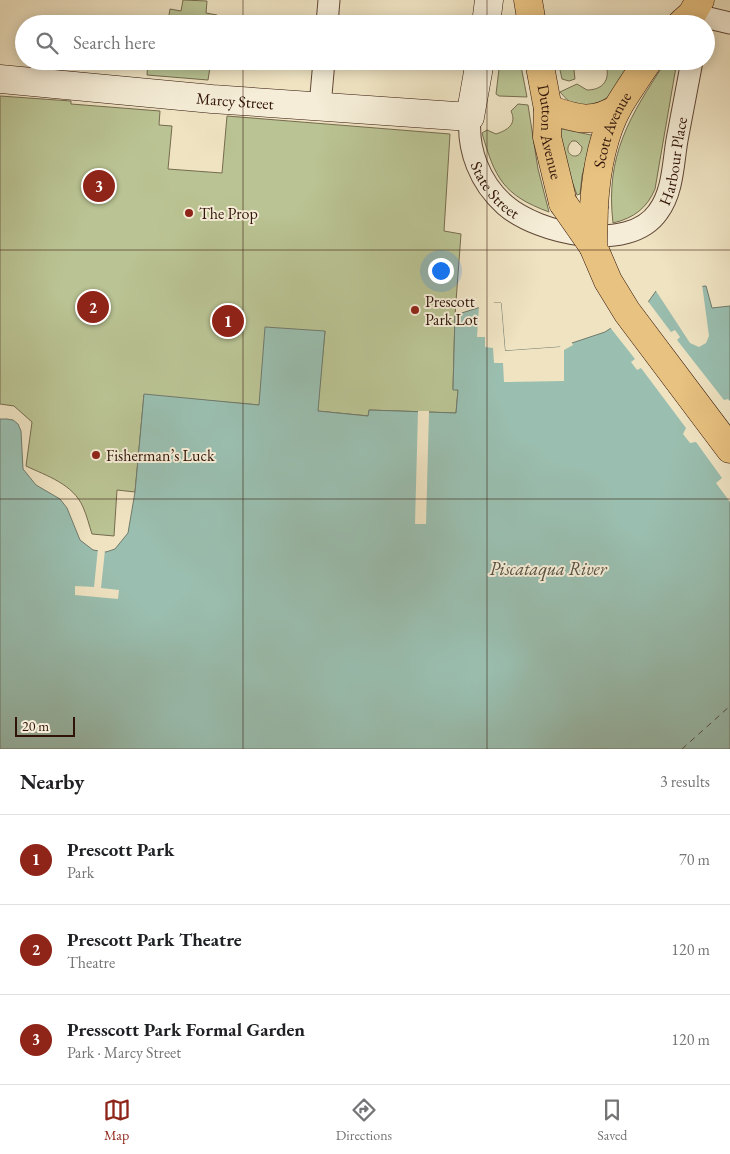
<!DOCTYPE html>
<html lang="en">
<head>
<meta charset="utf-8">
<style>
  :root { --surface:#fff; --page:#f2f2f2; --text:#202124; --muted:#757577; --line:#e0e0e0; --accent:#8f2418 }
  body { margin:0; font-family:"EB Garamond",serif; background:var(--page); color:var(--text) }
  .scale { position:absolute; left:15px; bottom:12px; width:60px; box-sizing:border-box; padding-left:5px; border:2px solid #301308; border-top:0; font-size:14px; line-height:18px; white-space:nowrap; color:#301308; -webkit-text-stroke:4px #f5edd7; paint-order:stroke }
  .you { position:absolute; left:440px; top:270px; width:18px; height:18px; margin:-12px; border:4px solid #fff; border-radius:50%; background:#1a73e8; box-shadow:0 0 0 8px #1a73e833 }
  .badge { display:grid; place-items:center; width:32px; height:32px; border-radius:50%; background:var(--accent); color:#fff; font-size:16px; font-weight:700 }
  .pin { position:absolute; translate:-50% -50%; border:2px solid #fff; box-shadow:0 1px 5px #0006 }
  .list { margin:0; padding:0; list-style:none }
  h2 { display:flex; justify-content:space-between; align-items:center; height:65px; margin:0; padding:0 20px; font-size:21px }
  h2 small { font-size:16px; font-weight:400; color:var(--muted) }
  .list li { display:grid; grid-template-columns:32px 1fr auto; gap:15px; align-items:center; box-sizing:border-box; height:90px; padding:0 20px; border-top:1px solid var(--line) }
  .list b { display:block; font-size:19px; white-space:nowrap }
  .list p { margin:0; font-size:16px; white-space:nowrap; color:var(--muted) }
  .list em { font-size:16px; font-style:normal; color:var(--muted) }
  .icon { flex:none; width:28px; height:28px; fill:none; stroke:currentColor; stroke-width:2; stroke-linecap:round; stroke-linejoin:round }
  .map { position:relative; flex:none; width:730px; height:749px; overflow:hidden }
  .search { position:absolute; background:var(--surface); box-shadow:0 2px 12px #0003; left:15px; right:15px; top:15px; height:55px; display:flex; align-items:center; gap:12px; box-sizing:border-box; padding:0 18px; border-radius:28px; color:var(--muted); font-size:19px }
  .sheet { height:335px; background:var(--surface) }
  nav { display:flex; justify-content:space-around; align-items:center; box-sizing:border-box; height:70px; border-top:1px solid var(--line); background:var(--surface); font-size:14px; color:var(--muted) }
  nav a { display:grid; justify-items:center; gap:2px }
  nav .on { color:var(--accent) }
  .map>svg:first-child { display:block }
  .green { fill:#bac393; stroke:#756b4e; fill-rule:evenodd }
  .water { fill:#9abeaf; stroke:#707a6c }
  .pier { fill:#efe3c2 }
  .lines { fill:none; stroke-linecap:round; stroke-linejoin:round }
  .ferry { stroke:#554f42; stroke-width:1; stroke-dasharray:6 5; stroke-linecap:butt }
  .street-casing { stroke:#604736; stroke-width:23 }
  .secondary-casing { stroke:#301308; stroke-width:29 }
  .primary-casing { stroke:#301308; stroke-width:29 }
  .street { stroke:#f5edd7; stroke-width:21 }
  .secondary { stroke:#f5edd7; stroke-width:28 }
  .primary { stroke:#e8c281; stroke-width:28 }
  .primary-bridge-casing { stroke:#301308; stroke-width:29; stroke-linecap:butt }
  .primary-bridge { stroke:#e8c281; stroke-width:28 }
  .grid { fill:none; stroke:#301308; stroke-width:1; stroke-opacity:0.55 }
  .poi-dot { fill:#8f2418; stroke:#f5edd7; stroke-width:2 }
  .labels { text-anchor:middle; dominant-baseline:central; stroke-width:4; stroke-linejoin:round; paint-order:stroke }
  .street-label { font-size:16px; fill:#301308; stroke:#f5edd7 }
  .poi-label { font-size:16px; fill:#301308; stroke:#f5edd7; text-anchor:start }
  .water-label { font-size:18px; font-style:italic; fill:#554f42; stroke:#f5edd7 }
</style>
</head>
<body>
<div class="map">
<svg width="730" height="749" viewBox="0 0 730 749">
  <rect width="100%" height="100%" fill="#efe3c2"/>
  <filter id="stains"><feTurbulence type="fractalNoise" baseFrequency=".004" numOctaves="4"/><feColorMatrix values="0 0 0 0 .2 0 0 0 0 .09 0 0 0 0 .02 0 0 0 .5 -.17"/></filter>
  <radialGradient id="worn" r=".72"><stop offset=".6" stop-color="#630" stop-opacity="0"/><stop offset="1" stop-color="#630" stop-opacity=".3"/></radialGradient>
  <g class="green">
    <path d="M183 0 207 1 206 13 217 15 216 24H152V19L168 21 170 9 181 11Z"/>
    <path d="M148 61H211L208 80 147 75Z"/>
    <path d="M500 61H520L527 97 499 96 496 94Z"/>
    <path d="M558 61H579L574 70 575 79 569 81 562 79Z"/>
    <path d="M621 61H636C629 72 622 85 612 94 604 101 587 109 575 105 569 103 565 97 560 92L577 84 587 90C601 90 609 82 607 69Z"/>
    <path d="M666 61H677L655 189C647 208 634 218 613 223 605 155 630 116 666 61Z"/>
    <path d="M0 96 71 101V104L160 111 159 125 172 126 168 169 222 173 227 116 450 134 444 231 461 234 455 315 453 389 458 390 456 413 369 410V416L317 411 325 331 259 405 144 395 135 492 117 490 114 536 92 534C89 525 87 516 83 507 73 484 47 476 26 466L32 422 14 406 0 404Z"/>
    <path d="M518 104 528 105 538 169 549 212C503 195 495 178 482 133L487 130 496 134C508 130 517 124 511 111Z"/>
    <path d="M562 129 591 135 592 137 582 176 580 194 577 195 566 165 559 130ZM572 141H576L582 147C581 164 559 154 572 141Z"/>
  </g>
  <path class="water" d="M706 286 712 308 730 306V749H0V419H7L13 420 18 424 21 431 23 469 36 485 60 499 67 508 80 540 93 550 106 552 115 549 128 533 135 492 144 394 259 405 265 327 325 331 318 411 368 416 369 410 456 413 458 390H453L455 315 494 303H501L505 351 560 347 605 332 646 305 656 291Z"/>
  <g class="pier">
    <path d="M702 284 709 336 706 343 699 347 690 343 656 291V289Z"/>
    <path d="M647 300 671 332 675 330 680 337 677 340 724 400 728 399 730 401V502L716 483 722 478 696 442 690 443 683 434 686 428 641 368 637 370 631 362 635 359 609 326Z"/>
    <path d="M494 301V303H501L505 351 560 347 561 344 571 341 573 345 564 350V381L504 382 503 363H494L493 348 485 347V337H477L479 305Z"/>
    <path d="M418 411H429L426 524H415Z"/>
    <path d="M98 548 105 550 101 588 119 590 118 599 75 595V586L94 587Z"/>
  </g>
  <g class="lines">
    <path class="ferry" d="M682 749 730 706"/>
    <defs>
      <g id="street">
        <path d="M327 24 329 0"/>
        <path d="M693 24 692 14 730 23"/>
        <path d="M320 106 324 61"/>
        <path id="s1" d="M470 117C467 150 480 183 505 205 538 234 629 254 658 212 673 192 673 164 677 140 682 113 687 87 692 61"/>
      </g>
      <g id="secondary">
        <path d="M486 24 489 0"/>
        <path id="s2" d="M0 79 212 99 470 117 480 61"/>
      </g>
      <g id="primary">
        <path d="M528 0 532 24"/>
        <path d="M681 24 692 14 700 0"/>
        <path id="s3" d="M539 61 548 109 547 137 563 203"/>
        <path d="M548 109C575 118 590 125 617 109"/>
        <path id="s4" d="M594 206C596 173 602 137 618 107 627 92 638 76 648 61"/>
        <path d="M593 246 608 281 627 312 730 449"/>
      </g>
    </defs>
    <use href="#street" class="street-casing"/>
    <use href="#secondary" class="secondary-casing"/>
    <use href="#primary" class="primary-casing"/>
    <use href="#street" class="street"/>
    <use href="#secondary" class="secondary"/>
    <use href="#primary" class="primary"/>
    <defs>
      <g id="primary-bridge">
        <path d="M563 203 593 246"/>
        <path d="M593 246 594 206"/>
      </g>
    </defs>
    <use href="#primary-bridge" class="primary-bridge-casing"/>
    <use href="#primary-bridge" class="primary-bridge"/>
  </g>
  <path class="grid" d="M243 0V24M487 0V24M243 61V749M487 61V749M0 250H730M0 499H730"/>
  <g class="poi-dot">
    <circle cx="189" cy="213" r="5"/>
    <circle cx="415" cy="310" r="5"/>
    <circle cx="96" cy="455" r="5"/>
  </g>
  <g class="labels">
    <g class="street-label">
      <text stroke="none"><textPath href="#s2" startOffset="236">Marcy Street</textPath></text>
      <text stroke="none"><textPath href="#s4" startOffset="79">Scott Avenue</textPath></text>
      <text stroke="none"><textPath href="#s3" startOffset="72">Dutton Avenue</textPath></text>
      <text stroke="none"><textPath href="#s1" startOffset="319">Harbour Place</textPath></text>
      <text stroke="none"><textPath href="#s1" startOffset="80">State Street</textPath></text>
    </g>
    <g class="poi-label">
      <text x="199" y="213">The Prop</text>
      <text x="425" y="301">Prescott<tspan x="425" dy="18">Park Lot</tspan></text>
      <text x="106" y="455">Fisherman’s Luck</text>
    </g>
    <g class="water-label">
      <text x="548" y="568">Piscataqua River</text>
    </g>
  </g>
  <rect width="100%" height="100%" filter="url(#stains)"/>
  <rect width="100%" height="100%" fill="url(#worn)"/>
</svg>
<div class="scale">20 m</div>
<div class="you"></div>
<div class="pin badge" style="left:228px;top:321px">1</div>
<div class="pin badge" style="left:93px;top:307px">2</div>
<div class="pin badge" style="left:99px;top:186px">3</div>
<div class="search"><svg class="icon" aria-label="search" viewBox="0 0 24 24"><circle cx="10" cy="10" r="6"/><path d="M15 15l6 6"/></svg>Search here</div>
</div>
<section class="sheet">
<h2>Nearby<small>3 results</small></h2>
<ul class="list">
<li><span class="badge">1</span><div><b>Prescott Park</b><p>Park</p></div><em>70 m</em></li>
<li><span class="badge">2</span><div><b>Prescott Park Theatre</b><p>Theatre</p></div><em>120 m</em></li>
<li><span class="badge">3</span><div><b>Presscott Park Formal Garden</b><p>Park · Marcy Street</p></div><em>120 m</em></li>
</ul>
</section>
<nav>
<a class="on"><svg class="icon" aria-label="map" viewBox="0 0 24 24"><path d="M3 6l6-2 6 2 6-2v14l-6 2-6-2-6 2zM9 4v14M15 6v14"/></svg>Map</a>
<a><svg class="icon" aria-label="directions" viewBox="0 0 24 24"><path d="M12 3l9 9-9 9-9-9zM9 14v-3h6M13 9l2 2-2 2"/></svg>Directions</a>
<a><svg class="icon" aria-label="saved" viewBox="0 0 24 24"><path d="M7 4h10v16l-5-4-5 4z"/></svg>Saved</a>
</nav>
</body>
</html>
